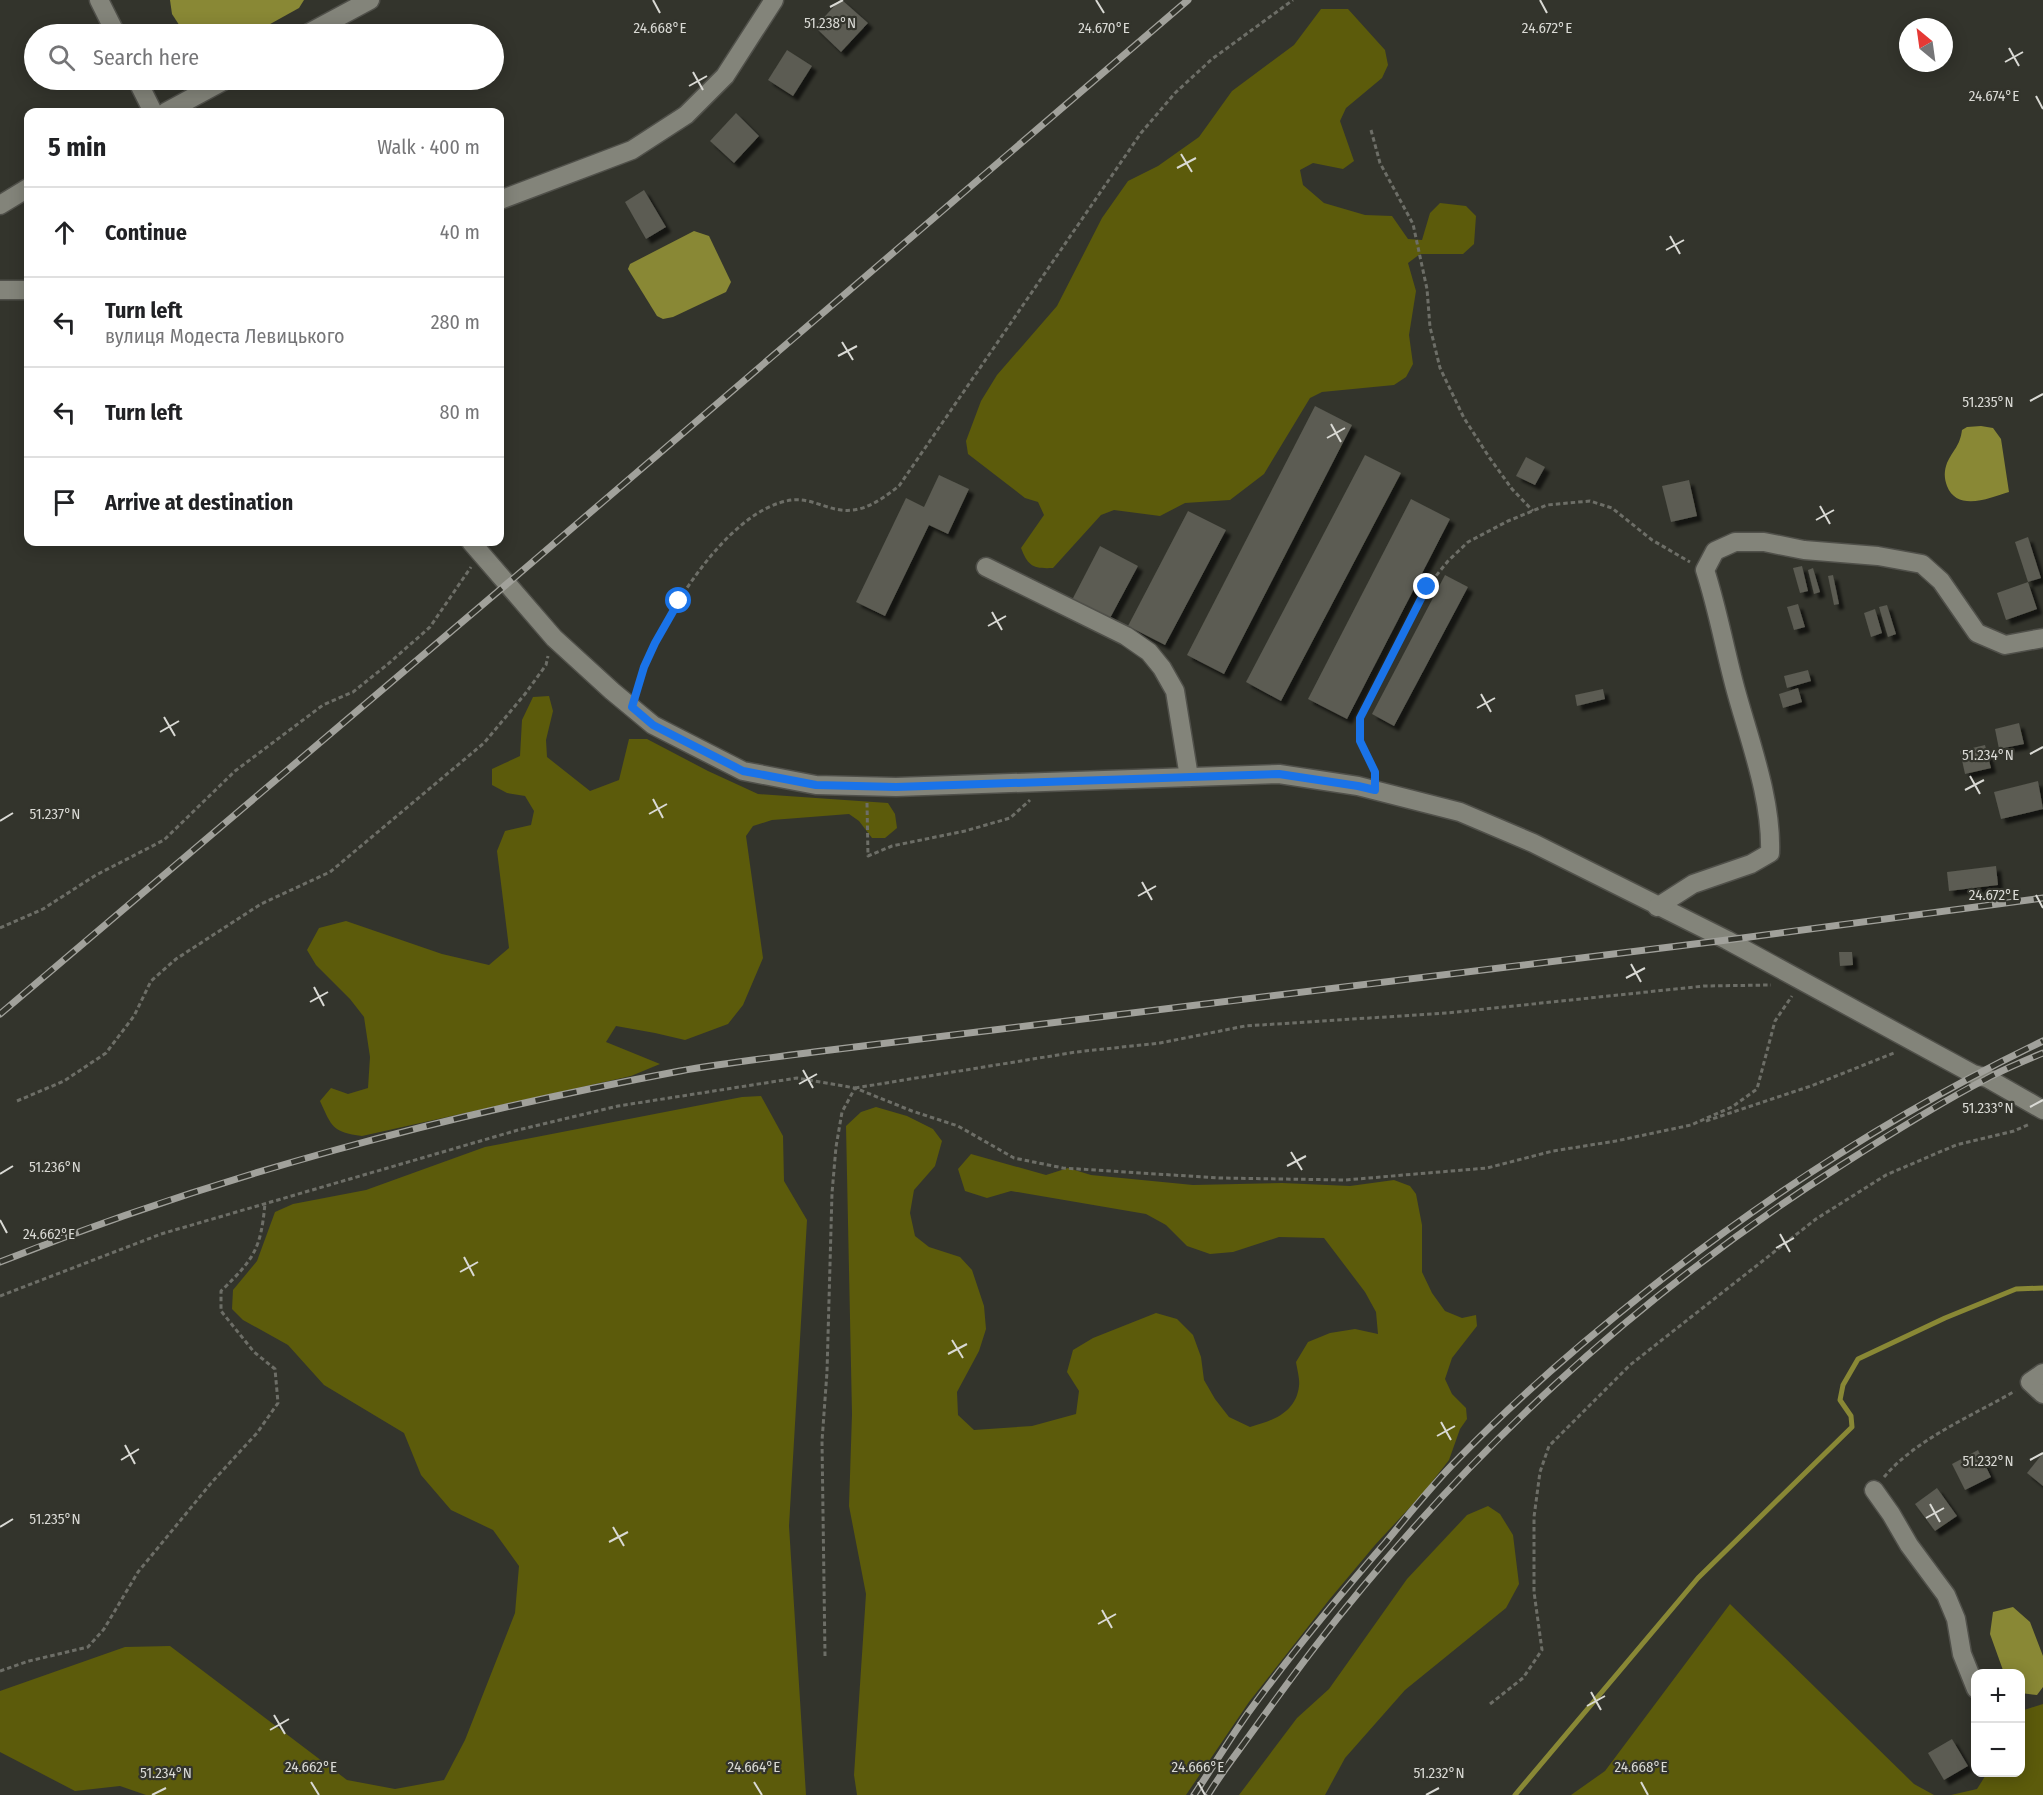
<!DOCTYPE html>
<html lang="en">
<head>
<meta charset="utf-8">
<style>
  :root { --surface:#fff; --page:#f6f6f6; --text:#202124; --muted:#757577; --line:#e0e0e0 }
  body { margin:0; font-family:"Fira Sans Condensed",sans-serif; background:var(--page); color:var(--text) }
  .controls { position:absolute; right:18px; bottom:18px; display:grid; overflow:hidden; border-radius:12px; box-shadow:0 3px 15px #0003 }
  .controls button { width:54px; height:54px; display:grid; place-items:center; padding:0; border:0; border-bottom:2px solid var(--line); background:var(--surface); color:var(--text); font:30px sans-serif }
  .compass { position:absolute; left:1899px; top:18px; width:54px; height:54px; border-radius:50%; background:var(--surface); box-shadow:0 3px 15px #0003; rotate:331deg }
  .stop { position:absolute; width:18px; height:18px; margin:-14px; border:4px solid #1a73e8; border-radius:50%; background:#fff }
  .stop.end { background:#1a73e8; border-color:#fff; box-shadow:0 2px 6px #0008 }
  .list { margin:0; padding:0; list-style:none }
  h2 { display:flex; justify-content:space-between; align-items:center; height:78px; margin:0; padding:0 24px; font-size:26px }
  h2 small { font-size:20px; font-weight:400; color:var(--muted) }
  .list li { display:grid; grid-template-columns:39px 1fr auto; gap:18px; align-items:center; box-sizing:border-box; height:90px; padding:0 24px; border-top:2px solid var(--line) }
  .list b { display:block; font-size:22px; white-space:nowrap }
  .list p { margin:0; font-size:20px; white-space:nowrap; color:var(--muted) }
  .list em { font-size:20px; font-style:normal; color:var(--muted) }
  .icon { flex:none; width:33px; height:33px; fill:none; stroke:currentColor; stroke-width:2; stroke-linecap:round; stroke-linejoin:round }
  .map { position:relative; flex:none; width:2043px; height:1795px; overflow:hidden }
  .search { position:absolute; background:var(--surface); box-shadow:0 3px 15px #0003; left:24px; top:24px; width:480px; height:66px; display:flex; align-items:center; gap:15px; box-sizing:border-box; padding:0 21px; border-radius:33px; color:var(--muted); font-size:22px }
  .panel { position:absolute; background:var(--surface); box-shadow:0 3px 15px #0003; left:24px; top:108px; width:480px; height:438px; border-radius:12px }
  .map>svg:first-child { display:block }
  .green { fill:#5c5b0b }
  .water { fill:#898835 }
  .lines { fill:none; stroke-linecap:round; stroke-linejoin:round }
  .stream { stroke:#898835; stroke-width:5 }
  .building { fill:#5b5b52; filter:url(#shadow) }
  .minor-casing { stroke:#50504a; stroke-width:21 }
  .path { stroke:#6d6e67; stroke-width:3; stroke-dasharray:4.5 3; stroke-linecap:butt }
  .minor { stroke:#83847a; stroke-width:18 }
  .rail-casing { stroke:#a1a19b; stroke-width:7 }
  .rail { stroke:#33342c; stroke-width:4.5; stroke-dasharray:14; stroke-linecap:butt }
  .route { stroke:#1a73e8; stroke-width:8 }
  .ticks { fill:none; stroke:#d9d9d4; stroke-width:2 }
  .ticks-label { font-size:15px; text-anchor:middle; fill:#d9d9d4; stroke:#33342c; stroke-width:4.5; stroke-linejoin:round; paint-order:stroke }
</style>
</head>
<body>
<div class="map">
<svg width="2043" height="1795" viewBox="0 0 2043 1795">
  <defs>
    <filter id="shadow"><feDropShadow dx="5" dy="5" stdDeviation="1.5" flood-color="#0009"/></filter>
  </defs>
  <rect width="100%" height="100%" fill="#33342c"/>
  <g class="green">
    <path d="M1321 9H1348L1385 50 1388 65 1382 78 1346 108 1340 121 1354 161 1343 169 1313 163 1300 170 1303 185 1324 203 1365 215 1392 216 1408 239 1422 240 1430 213 1440 203 1466 206 1476 216 1474 244 1463 254H1420L1408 263 1416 291 1409 335 1413 364 1406 377 1394 385 1322 392 1310 398 1264 474 1230 500 1185 503 1160 516 1114 510 1101 515 1053 568C1033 569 1028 566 1021 548L1044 515 1038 502 1025 498 968 454 966 441 981 401 997 375 1057 306 1102 218 1128 181 1158 166 1199 137 1232 91 1294 45Z"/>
    <path d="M549 696 553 711 546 740 547 757 590 791 619 780 629 739H647L708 771 758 794 888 803 895 814 897 828 885 838H872L859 821 849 814 772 820 753 826 746 836 763 958 743 1005 728 1024 685 1040 655 1033 616 1026 606 1042 660 1064 631 1076 362 1136C332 1132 332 1127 320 1101L331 1088 348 1094 368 1088 370 1057 364 1017 350 999 316 965 307 950 319 928 346 921 442 954 489 965 509 948 497 851 505 831 531 825 534 811 525 796 507 793 492 785V769L520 756 522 720 533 697Z"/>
    <path d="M761 1096 783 1136 784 1181 807 1220 789 1526 806 1795H146L120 1786 75 1791 0 1752V1691L125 1647 170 1646 347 1780 395 1789 444 1780 465 1740 515 1613 519 1566 493 1530 451 1510 421 1475 404 1433 324 1385 288 1345 243 1320 232 1309 233 1290 257 1261 275 1212 293 1204 366 1190 485 1147 742 1097Z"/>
    <path d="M876 1107 907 1116 933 1129 942 1141 935 1166 914 1190 910 1213 915 1236 929 1247 960 1257 972 1270 984 1306 986 1329 979 1351 957 1392 958 1415 974 1430 1032 1426 1076 1414 1079 1391 1067 1372 1073 1350 1093 1338 1156 1313 1177 1319 1193 1335 1201 1357 1204 1380 1215 1399 1229 1417 1250 1427C1272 1421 1296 1413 1299 1386 1300 1379 1297 1369 1296 1362L1308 1342 1330 1333 1355 1329 1378 1334 1376 1312 1365 1292 1324 1238 1279 1237 1233 1252 1210 1254 1187 1246 1166 1225 1146 1214 1011 1191 987 1198 965 1191 958 1169 971 1154 1046 1175 1068 1168 1091 1175 1193 1185 1282 1183 1350 1186 1394 1180 1410 1186 1416 1194 1422 1225V1272L1432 1293 1445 1311 1462 1318 1476 1315 1477 1326 1452 1358 1445 1379 1452 1394 1466 1408 1467 1419 1460 1429 1449 1460 1424 1492 1375 1545 1329 1600 1249 1702 1186 1795H857L854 1775 866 1594 849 1506 852 1414 846 1126 861 1112Z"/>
    <path d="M1488 1506 1500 1514 1513 1535 1519 1584 1506 1608 1405 1690 1345 1758 1325 1795H1239L1297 1718 1329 1689 1407 1579 1467 1515Z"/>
    <path d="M1730 1604 1914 1784 1934 1795H1571L1605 1771Z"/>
    <path d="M2043 1704V1795H1951L1977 1789 1987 1773 2020 1772 2021 1711Z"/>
  </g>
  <g class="water">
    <path d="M170 0H304L299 8 252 34H185L172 14Z"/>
    <path d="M694 231 709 236 731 282 726 292 673 317 663 319 657 316 628 269 630 264Z"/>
    <path d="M1981 426 1993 428 2001 439 2009 492C1990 498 1957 512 1947 486 1944 478 1944 471 1947 463 1953 450 1960 446 1962 430L1967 427Z"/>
    <path d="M2013 1607 2030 1622 2043 1656V1687L2037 1695 2021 1693 2020 1674 2004 1673 1990 1634 1993 1612Z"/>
  </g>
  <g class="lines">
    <path class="stream" d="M1515 1795 1698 1578 1852 1427 1851 1416 1840 1400 1843 1385 1858 1359 1945 1318 2016 1289 2043 1288"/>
  </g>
  <g class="building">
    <path d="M840 0H842L868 23 841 52 815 27Z"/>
    <path d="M787 50 812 66 793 96 768 80Z"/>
    <path d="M736 113 759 136 734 163 710 141Z"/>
    <path d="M644 190 666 227 646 239 625 202Z"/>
    <path d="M1315 406 1352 425 1224 674 1187 655Z"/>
    <path d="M1365 455 1401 473 1281 701 1246 682Z"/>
    <path d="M1526 457 1545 467 1535 485 1516 476Z"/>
    <path d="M939 475 969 489 948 534 929 525 885 616 856 602 906 498 924 507Z"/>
    <path d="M1689 480 1697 516 1671 522 1662 486Z"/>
    <path d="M1411 499 1450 519 1347 719 1308 699Z"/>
    <path d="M1188 511 1226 530 1165 645 1128 626Z"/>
    <path d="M2028 537 2041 578 2028 582 2015 542Z"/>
    <path d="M1100 546 1138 566 1109 620 1072 600Z"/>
    <path d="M1802 566 1808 591 1800 593 1793 568Z"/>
    <path d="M1813 568 1820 592 1814 594 1808 570Z"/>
    <path d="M1445 575 1468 587 1394 726 1372 714Z"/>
    <path d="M1833 575 1839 604 1834 605 1828 576Z"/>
    <path d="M2028 582 2037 609 2006 620 1997 593Z"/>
    <path d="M1798 604 1805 627 1794 630 1787 607Z"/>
    <path d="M1887 605 1896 634 1888 637 1879 607Z"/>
    <path d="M1875 609 1882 633 1871 637 1864 613Z"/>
    <path d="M1808 670 1811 681 1787 688 1784 676Z"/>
    <path d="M1798 688 1802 702 1783 708 1779 694Z"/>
    <path d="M1603 689 1605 699 1577 706 1575 695Z"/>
    <path d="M2019 723 2024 744 1999 749 1995 729Z"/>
    <path d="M1985 745 1991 768 1965 774 1960 751Z"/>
    <path d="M2038 781 2043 809 2001 819 1994 792Z"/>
    <path d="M1996 866 1998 885 1949 891 1947 872Z"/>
    <path d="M1839 952H1852L1853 965 1840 966Z"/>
    <path d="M1978 1450 1991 1477 1965 1490 1952 1464Z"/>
    <path d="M2043 1453V1486L2027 1473Z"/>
    <path d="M1937 1488 1957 1516 1935 1531 1915 1504Z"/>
    <path d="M1952 1739 1968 1766 1944 1780 1928 1753Z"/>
  </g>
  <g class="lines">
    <defs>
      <g id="minor">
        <path d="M99 0 116 34"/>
        <path d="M307 34 370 0"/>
        <path d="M137 80 153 112"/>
        <path d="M166 112 225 80"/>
        <path d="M500 200 632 150 686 115 725 76 774 0"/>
        <path d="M0 205 28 188"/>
        <path d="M0 290H28"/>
        <path d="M471 542 554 638 612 691 653 725 743 771 816 785 896 787 1279 774 1358 786 1460 812 1533 843 1727 940 1973 1074 1987 1078 2043 1110"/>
        <path d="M986 567 1126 636 1149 652 1162 668 1175 691 1189 777"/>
        <path d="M1657 907 1693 884 1751 864 1770 853C1772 800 1750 742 1736 691 1725 651 1718 610 1705 570L1715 551 1735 542H1764L1804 550 1878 556 1922 564 1941 581 1977 633 2005 645 2043 638"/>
        <path d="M2043 1373 2030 1382 2043 1394"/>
        <path d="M1874 1490 1891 1514 1909 1545 1946 1595 1956 1619 1962 1654 1976 1689"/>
      </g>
    </defs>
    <use href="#minor" class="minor-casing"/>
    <g class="path">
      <path d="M1371 130 1380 163 1413 224 1427 289 1430 327 1440 368 1464 418 1489 457 1512 489 1533 511"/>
      <path d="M637 688C656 628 724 509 792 500 810 498 824 508 841 510 864 513 882 499 899 486L1141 133 1175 93 1212 59 1293 0"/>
      <path d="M1374 771 1361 741 1360 718 1427 587 1448 561 1468 542 1508 521 1547 505 1590 501 1612 508 1652 540 1690 562"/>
      <path d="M867 803 868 856 892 846 965 831 1010 818 1030 800"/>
      <path d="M0 928 43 909 96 875 164 840 235 771 323 705 353 692 388 664 430 627 471 567"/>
      <path d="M855 1088 1076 1052 1160 1043 1245 1026 1447 1013 1704 986 1771 985"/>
      <path d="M17 1101 64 1081 106 1053 134 1016 151 981 176 959 261 904 330 872 484 743 525 694 546 665 548 656"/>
      <path d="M1706 1121 1811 1086 1894 1053"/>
      <path d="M0 1296 161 1234 518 1130 618 1106 797 1078 855 1088 912 1111 958 1126 1014 1158 1063 1168 1219 1178 1345 1180 1487 1168 1553 1151 1616 1141 1691 1125 1732 1107 1757 1089 1775 1021 1792 996"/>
      <path d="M1884 1477C1916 1439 1972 1416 2015 1391"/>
      <path d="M825 1656 822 1441 827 1372 832 1193 836 1147 842 1112 855 1088"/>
      <path d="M0 1671 29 1661 88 1647 104 1629 138 1572 212 1482 257 1433 278 1403 275 1369 254 1352 221 1311V1291C254 1259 261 1249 265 1203"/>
      <path d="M1490 1704 1523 1678 1542 1650 1534 1592V1517L1540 1472 1549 1446 1630 1365 1816 1219 1886 1175 1956 1145 2014 1131 2030 1124"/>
    </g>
    <use href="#minor" class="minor"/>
    <defs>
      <g id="rail">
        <path d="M0 1014 508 583 1188 0"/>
        <path d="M0 1262C221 1174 446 1115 680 1071 724 1063 770 1058 814 1052L1727 940 2043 898"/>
        <path d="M1194 1795C1212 1768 1229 1740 1248 1713 1291 1654 1338 1597 1386 1542 1409 1514 1432 1485 1458 1459 1517 1398 1581 1343 1648 1290 1772 1192 1901 1109 2043 1041"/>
        <path d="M1208 1795C1220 1775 1234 1757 1247 1739 1268 1710 1289 1681 1311 1652 1460 1458 1633 1298 1840 1166 1887 1136 1936 1105 1986 1079 2004 1069 2024 1061 2043 1053"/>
      </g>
    </defs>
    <use href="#rail" class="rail-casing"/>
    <use href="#rail" class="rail"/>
  </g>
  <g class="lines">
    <path class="route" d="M679 601 655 643 644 667 632 707 653 725 743 771 816 785 896 787 1279 774 1358 786 1375 790V772L1360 741V718L1427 587"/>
  </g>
  <path class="ticks" d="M653 0 660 13M1096 0 1104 13M1540 0 1547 13M830 7 843 0M2009 48 2019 66M2005 62 2023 52M693 72 703 90M689 86 707 76M2036 96 2043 109M1181 154 1192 172M1177 168 1196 158M1670 236 1680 254M1666 250 1684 240M842 342 853 360M838 356 857 346M2030 401 2043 394M1331 424 1341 442M1327 438 1345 428M1820 506 1830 524M1816 520 1834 510M992 612 1002 630M988 626 1006 616M1481 694 1491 712M1477 708 1495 698M164 717 175 736M160 732 179 721M2030 754 2043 747M1970 776 1980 794M1965 790 1984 780M653 799 663 818M649 814 667 804M0 821 13 813M1142 882 1152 900M2036 895 2043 908M1138 896 1156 886M1631 964 1641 982M1626 978 1645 968M314 987 324 1006M310 1002 328 992M803 1070 813 1088M799 1084 817 1074M2030 1107 2043 1100M1291 1152 1302 1170M1287 1166 1306 1156M0 1174 13 1166M0 1220 7 1233M1780 1234 1790 1252M1776 1248 1794 1238M464 1257 474 1276M460 1272 478 1262M952 1340 963 1358M948 1354 967 1344M1441 1422 1451 1440M1437 1436 1455 1426M125 1445 135 1464M121 1460 139 1449M2030 1460 2043 1453M1930 1504 1940 1522M1926 1518 1944 1508M0 1527 13 1519M613 1527 624 1546M609 1542 628 1532M1102 1610 1112 1628M1098 1624 1116 1614M1591 1692 1601 1710M1587 1706 1605 1696M274 1715 285 1734M270 1730 289 1719M311 1782 319 1795M754 1782 762 1795M1198 1782 1205 1795M1641 1782 1648 1795M152 1795 166 1788M1426 1795 1439 1788"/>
  <g class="ticks-label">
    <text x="830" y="28">51.238°N</text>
    <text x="660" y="33">24.668°E</text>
    <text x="1104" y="33">24.670°E</text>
    <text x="1547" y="33">24.672°E</text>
    <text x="1994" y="101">24.674°E</text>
    <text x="1988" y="407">51.235°N</text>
    <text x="1988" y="760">51.234°N</text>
    <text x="55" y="819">51.237°N</text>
    <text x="1994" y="900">24.672°E</text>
    <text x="1988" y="1113">51.233°N</text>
    <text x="55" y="1172">51.236°N</text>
    <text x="49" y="1239">24.662°E</text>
    <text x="1988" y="1466">51.232°N</text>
    <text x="55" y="1524">51.235°N</text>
    <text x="311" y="1772">24.662°E</text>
    <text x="754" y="1772">24.664°E</text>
    <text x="1198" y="1772">24.666°E</text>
    <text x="1641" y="1772">24.668°E</text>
    <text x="166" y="1778">51.234°N</text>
    <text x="1439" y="1778">51.232°N</text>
  </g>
</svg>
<div class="controls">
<button>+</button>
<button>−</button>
</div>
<svg class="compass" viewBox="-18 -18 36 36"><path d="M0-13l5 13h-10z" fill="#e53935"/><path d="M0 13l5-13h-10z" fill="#757577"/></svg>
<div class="stop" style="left:679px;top:601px"></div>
<div class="stop end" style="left:1427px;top:587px"></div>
<div class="search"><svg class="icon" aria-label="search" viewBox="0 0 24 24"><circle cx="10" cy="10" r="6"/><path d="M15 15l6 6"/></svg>Search here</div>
<section class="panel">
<h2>5 min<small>Walk · 400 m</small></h2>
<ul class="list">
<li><svg class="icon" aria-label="ahead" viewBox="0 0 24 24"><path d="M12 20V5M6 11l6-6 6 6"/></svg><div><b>Continue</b></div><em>40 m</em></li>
<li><svg class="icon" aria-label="left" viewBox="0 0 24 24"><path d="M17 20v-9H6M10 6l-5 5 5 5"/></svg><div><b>Turn left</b><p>вулиця Модеста Левицького</p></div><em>280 m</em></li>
<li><svg class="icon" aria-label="left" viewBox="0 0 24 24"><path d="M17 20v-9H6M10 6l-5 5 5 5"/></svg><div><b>Turn left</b></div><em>80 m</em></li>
<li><svg class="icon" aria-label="arrive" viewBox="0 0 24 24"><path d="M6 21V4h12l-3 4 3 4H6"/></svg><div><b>Arrive at destination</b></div></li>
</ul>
</section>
</div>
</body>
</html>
